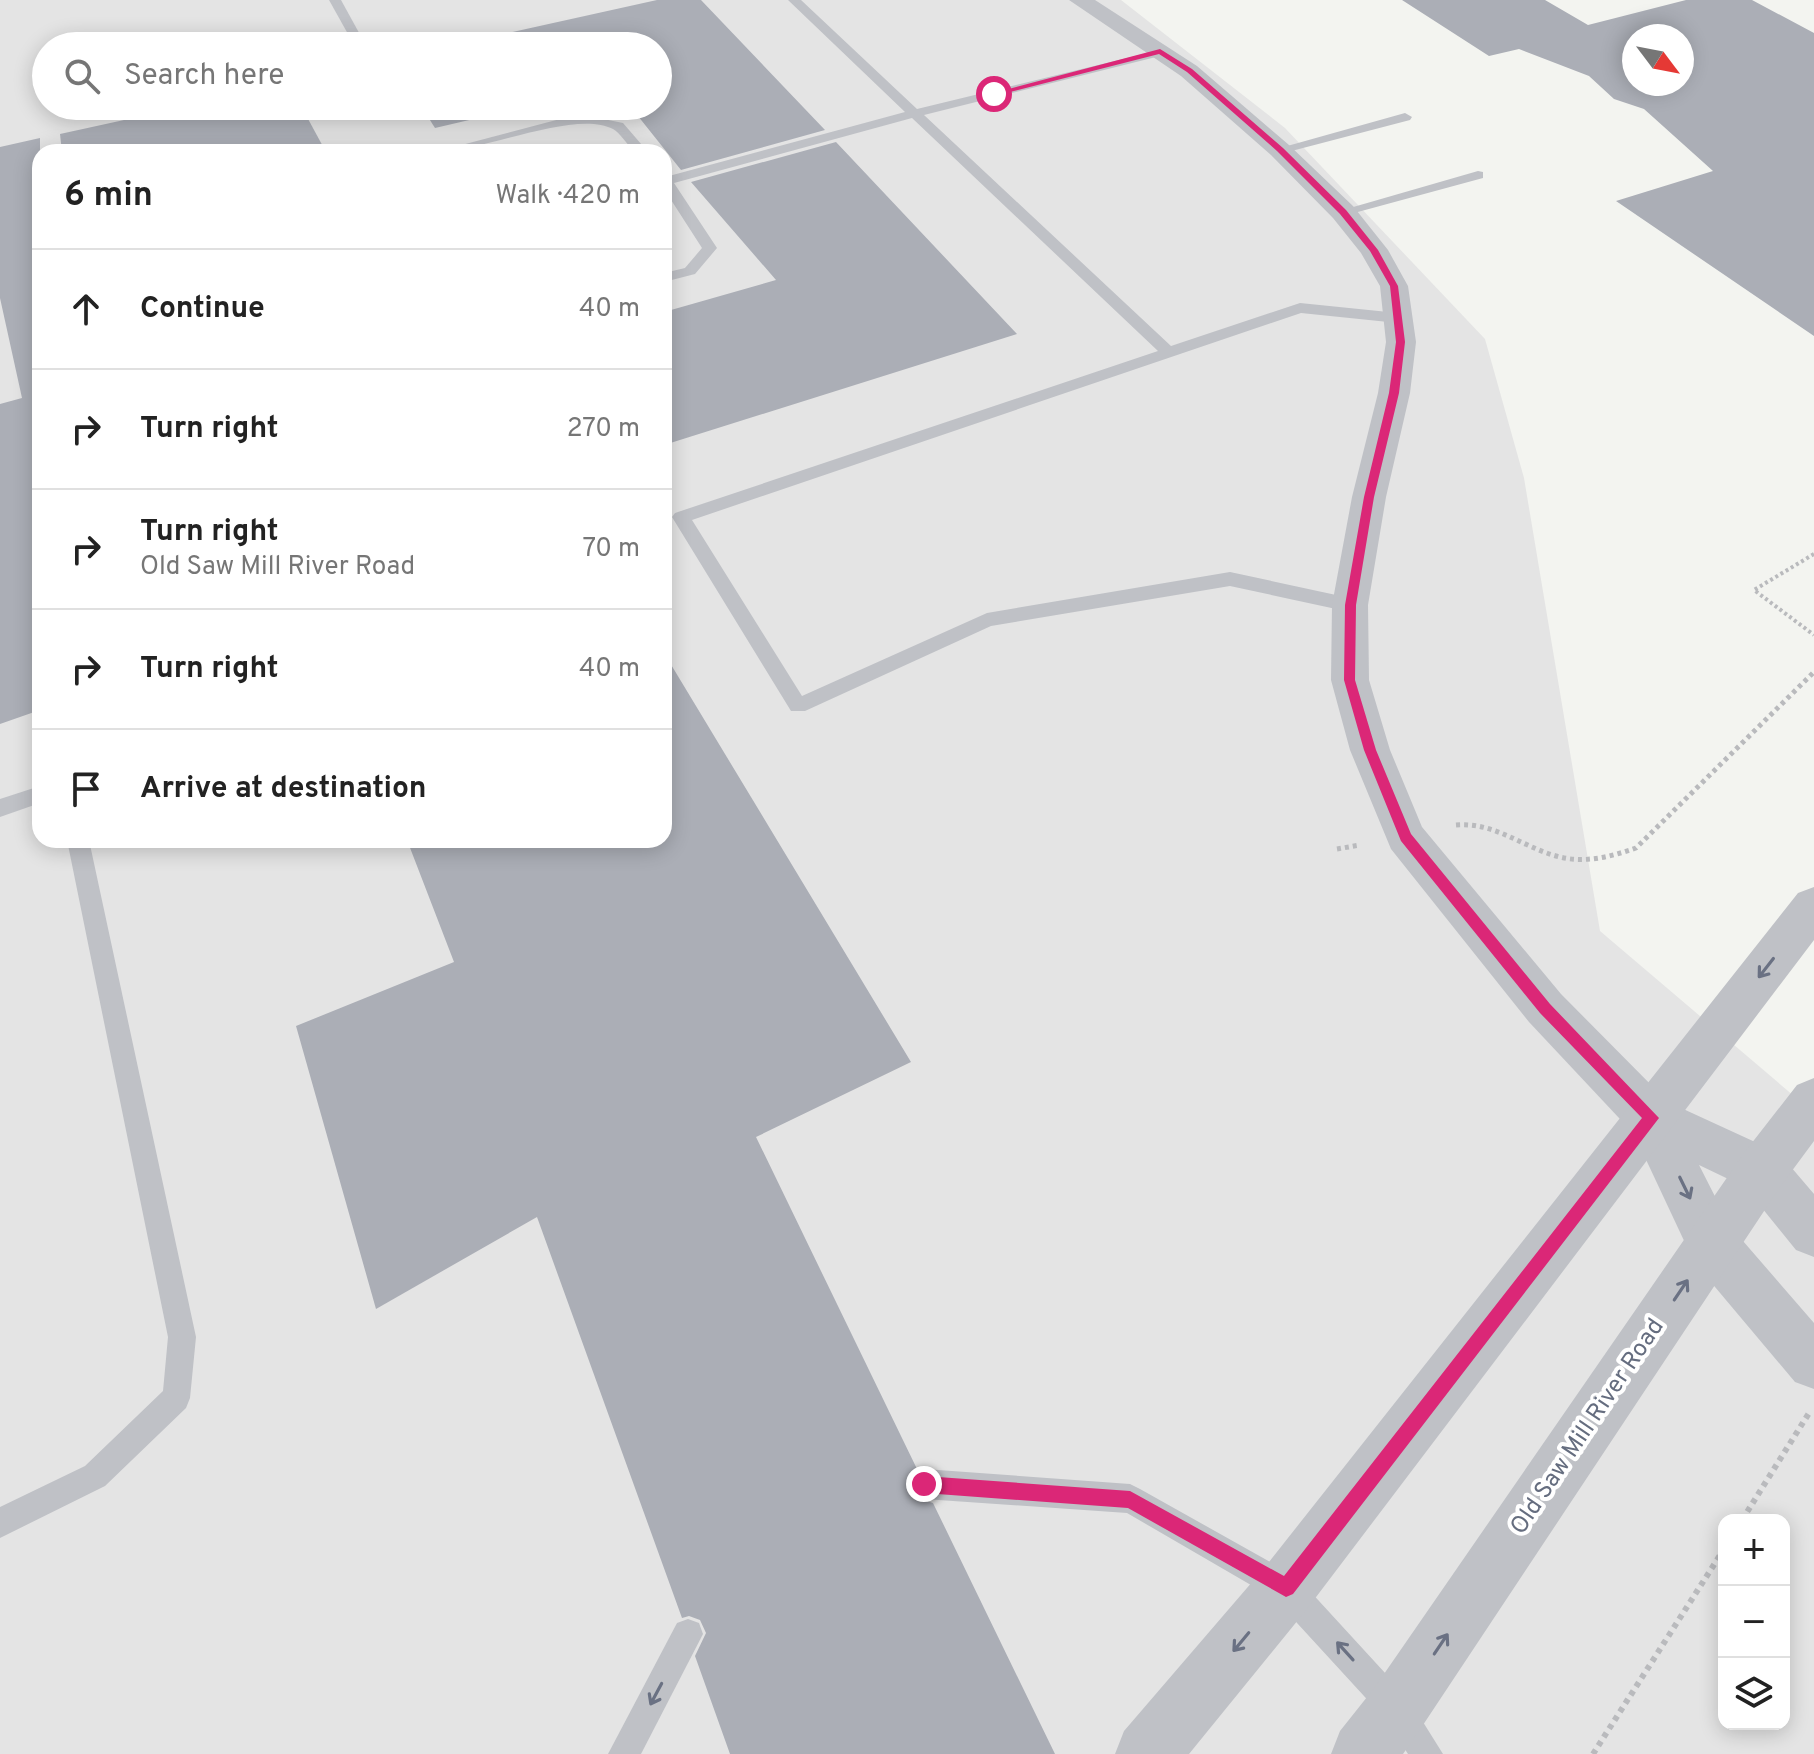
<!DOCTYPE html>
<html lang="en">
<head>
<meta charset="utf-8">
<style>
  :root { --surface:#fff; --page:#f2f2f2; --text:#222; --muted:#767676; --line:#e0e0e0 }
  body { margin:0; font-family:Overpass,sans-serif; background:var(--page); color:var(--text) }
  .controls { position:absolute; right:24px; bottom:24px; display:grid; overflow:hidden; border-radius:16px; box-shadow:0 4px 20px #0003 }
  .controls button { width:72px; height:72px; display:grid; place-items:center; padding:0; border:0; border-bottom:2px solid var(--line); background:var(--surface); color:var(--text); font:40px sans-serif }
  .compass { position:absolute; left:1622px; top:24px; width:72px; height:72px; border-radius:50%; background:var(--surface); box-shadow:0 4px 20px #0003; rotate:122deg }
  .stop { position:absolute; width:24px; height:24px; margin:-18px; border:6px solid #db2777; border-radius:50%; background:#fff }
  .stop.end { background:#db2777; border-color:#fff; box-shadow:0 2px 8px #0008 }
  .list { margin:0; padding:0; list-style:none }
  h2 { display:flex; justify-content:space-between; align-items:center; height:104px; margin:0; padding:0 32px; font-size:34px }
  h2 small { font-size:26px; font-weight:400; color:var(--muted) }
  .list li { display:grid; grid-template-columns:52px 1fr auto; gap:24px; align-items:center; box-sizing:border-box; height:120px; padding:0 32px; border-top:2px solid var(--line) }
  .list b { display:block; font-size:30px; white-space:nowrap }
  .list p { margin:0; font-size:26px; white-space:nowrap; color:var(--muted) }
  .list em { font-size:26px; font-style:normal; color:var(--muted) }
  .icon { flex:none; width:44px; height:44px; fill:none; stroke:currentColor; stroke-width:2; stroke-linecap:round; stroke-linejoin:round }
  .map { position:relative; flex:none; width:1814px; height:1754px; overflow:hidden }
  .search { position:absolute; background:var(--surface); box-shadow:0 4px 20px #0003; left:32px; top:32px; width:640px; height:88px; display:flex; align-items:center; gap:20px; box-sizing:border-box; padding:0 28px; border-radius:44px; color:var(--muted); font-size:30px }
  .panel { position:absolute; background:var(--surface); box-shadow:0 4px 20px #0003; left:32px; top:144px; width:640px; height:704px; border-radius:24px }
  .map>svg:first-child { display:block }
  .built { fill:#e4e4e4; fill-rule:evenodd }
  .building { fill:#abaeb6; fill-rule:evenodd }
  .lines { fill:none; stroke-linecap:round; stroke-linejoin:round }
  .path-far2 { stroke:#b9babd; stroke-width:4; stroke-dasharray:3 3; stroke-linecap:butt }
  .path-far1 { stroke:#b9babd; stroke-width:5; stroke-dasharray:4 4; stroke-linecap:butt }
  .path { stroke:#b9babd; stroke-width:6; stroke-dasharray:5 5; stroke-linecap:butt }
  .service { fill:#bfc1c6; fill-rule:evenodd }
  .minor { fill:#bfc1c6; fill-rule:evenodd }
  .tertiary { fill:#bfc1c6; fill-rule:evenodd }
  .oneway { stroke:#6a7183 }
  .route { fill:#db2777 }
  .labels { text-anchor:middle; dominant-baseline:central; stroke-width:8; stroke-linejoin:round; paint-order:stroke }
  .near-street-label { font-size:24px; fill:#656d7f; stroke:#fff }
</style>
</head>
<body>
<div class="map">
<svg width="1814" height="1754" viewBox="0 0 1814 1754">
  <rect width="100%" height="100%" fill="#f3f4f0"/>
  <path class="built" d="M0 0H1121L1285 128 1485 339 1524 478 1600 931 1814 1113V1754H0ZM46 46H658V106H46ZM40 152H664V840H40ZM1724 1520H1784V1724H1724Z"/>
  <g class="building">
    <path d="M657 0H701L825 130 681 170 630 106H658V46H449Z"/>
    <path d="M1402 0H1545L1588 25 1686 0H1752L1814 33V336L1616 201 1713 171 1644 109 1614 99 1589 76 1519 49 1489 56ZM1634 36H1682V84H1634Z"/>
    <path d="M188 106H301L326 152H62L60 134Z"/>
    <path d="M421 106H529L435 128Z"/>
    <path d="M40 138V710L0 724V404L22 398 0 298V147Z"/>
    <path d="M836 142 1017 334 664 445V312L776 280 691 182Z"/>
    <path d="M664 653 911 1062 756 1137 917 1469 911 1473 906 1485 913 1497 933 1503 1055 1754H730L695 1656 706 1633 700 1620 689 1616 682 1618 537 1217 376 1309 296 1026 454 962 407 840H664Z"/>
  </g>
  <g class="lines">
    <path class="path-far2" d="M1814 554 1754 590 1814 635"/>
    <g class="path-far1">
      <path d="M1456 825C1494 822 1521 846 1556 856 1583 864 1610 857 1636 848L1814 672"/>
      <path d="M1337 849 1360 845"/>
    </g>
    <g class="path">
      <path d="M1742 1520 1809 1413"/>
      <path d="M1593 1754 1724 1549"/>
    </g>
    <g class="service">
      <path d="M329 0H341L363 40 361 43H353Z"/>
      <path d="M788 0H801L917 109 1164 49V55L924 115 1171 346 1300 303 1398 313 1406 318 1398 323 1301 313 692 520 802 696 987 613 1230 572 1350 598 1359 605 1357 610 1350 612 1230 586 991 626 805 711H791L672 517 675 513 1158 351 912 118 674 183 717 248 695 274 664 282V273L685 268 702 248 664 189V174L669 176 905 112Z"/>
      <path d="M1405 113 1412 117 1410 120 1280 154 1273 150Z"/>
      <path d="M579 114 623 123 648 152H634C628 145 620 133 613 129 575 109 483 152 435 152Z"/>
      <path d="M1478 171 1483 172V178L1343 216 1336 212Z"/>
      <path d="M40 786V803L0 817V799Z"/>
      <path d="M67 840H89L196 1337 190 1398 186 1408 105 1486 0 1538V1507L85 1466 163 1391 168 1337Z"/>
      <path d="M924 1469 1130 1484 1140 1489 1297 1577 1408 1698 1443 1754H1408L1386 1720 1275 1599 1127 1513 924 1499 914 1494 909 1484 914 1474Z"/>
      <path d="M688 1619 699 1623 703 1634 641 1754H608L677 1623Z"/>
    </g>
    <path class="minor" d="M1069 0H1095L1197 66 1289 145 1353 206 1388 250 1408 286 1416 342 1410 393 1386 497 1368 605 1369 680 1390 750 1422 827 1561 994 1668 1102 1779 1153 1814 1194V1257L1796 1250 1745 1187 1699 1165 1730 1226 1814 1323V1389L1795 1382 1694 1262 1634 1134 1529 1022 1391 849 1350 750 1331 680 1332 605 1352 497 1378 393 1386 342 1380 286 1361 253 1333 218 1271 155 1181 76Z"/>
    <g class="tertiary">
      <path d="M1814 887V940L1307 1609 1189 1754H1115L1124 1731 1265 1567 1798 893Z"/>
      <path d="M1814 1078V1141L1780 1187 1419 1731 1403 1754H1331L1340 1731 1375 1687 1744 1153 1797 1085Z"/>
    </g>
  </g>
  <defs><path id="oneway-shaft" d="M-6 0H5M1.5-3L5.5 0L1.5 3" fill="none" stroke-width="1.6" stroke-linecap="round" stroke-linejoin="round" transform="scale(2)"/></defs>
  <g class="oneway">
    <use href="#oneway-shaft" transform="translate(1766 968) rotate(128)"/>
    <use href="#oneway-shaft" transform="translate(1685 1188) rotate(64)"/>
    <use href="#oneway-shaft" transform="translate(1681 1290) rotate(-56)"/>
    <use href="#oneway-shaft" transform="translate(1241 1642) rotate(130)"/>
    <use href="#oneway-shaft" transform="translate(1441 1644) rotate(-56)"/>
    <use href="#oneway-shaft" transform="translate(1345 1651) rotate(-132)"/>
    <use href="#oneway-shaft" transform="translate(656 1694) rotate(118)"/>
  </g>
  <path class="route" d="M1160 49 1192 69 1283 148 1346 210 1378 250 1398 286 1405 342 1399 393 1374 497 1356 605 1355 680 1376 750 1411 834 1550 1004 1659 1118 1293 1594 1286 1597 1128 1508 924 1493 918 1490 915 1484 918 1478 924 1476 1130 1491 1284 1576 1642 1118 1540 1013 1401 841 1364 750 1344 680 1345 605 1364 497 1389 393 1396 342 1390 286 1370 251 1340 214 1277 151 1187 72 1159 54 994 96 990 94Z"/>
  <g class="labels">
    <g class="near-street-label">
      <text transform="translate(1588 1427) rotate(-56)">Old Saw Mill River Road</text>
    </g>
  </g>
</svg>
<div class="controls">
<button>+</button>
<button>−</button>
<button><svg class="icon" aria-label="layers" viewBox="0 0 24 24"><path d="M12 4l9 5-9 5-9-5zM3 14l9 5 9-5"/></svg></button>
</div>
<svg class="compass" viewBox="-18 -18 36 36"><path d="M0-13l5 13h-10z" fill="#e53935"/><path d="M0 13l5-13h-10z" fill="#767676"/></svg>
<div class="stop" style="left:994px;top:94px"></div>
<div class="stop end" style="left:924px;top:1484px"></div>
<div class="search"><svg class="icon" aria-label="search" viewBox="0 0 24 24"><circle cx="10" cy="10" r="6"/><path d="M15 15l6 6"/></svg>Search here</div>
<section class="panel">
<h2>6 min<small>Walk · 420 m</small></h2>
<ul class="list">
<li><svg class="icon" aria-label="ahead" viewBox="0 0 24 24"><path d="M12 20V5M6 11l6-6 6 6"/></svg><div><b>Continue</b></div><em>40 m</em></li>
<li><svg class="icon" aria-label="right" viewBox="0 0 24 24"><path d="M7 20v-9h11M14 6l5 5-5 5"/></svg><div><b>Turn right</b></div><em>270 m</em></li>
<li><svg class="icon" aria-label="right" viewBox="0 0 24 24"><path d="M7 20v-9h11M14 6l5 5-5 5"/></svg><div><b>Turn right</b><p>Old Saw Mill River Road</p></div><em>70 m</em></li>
<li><svg class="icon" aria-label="right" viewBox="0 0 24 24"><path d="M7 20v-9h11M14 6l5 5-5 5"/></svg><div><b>Turn right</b></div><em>40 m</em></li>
<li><svg class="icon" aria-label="arrive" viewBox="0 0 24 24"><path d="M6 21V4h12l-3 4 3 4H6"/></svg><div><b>Arrive at destination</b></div></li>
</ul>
</section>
</div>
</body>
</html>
